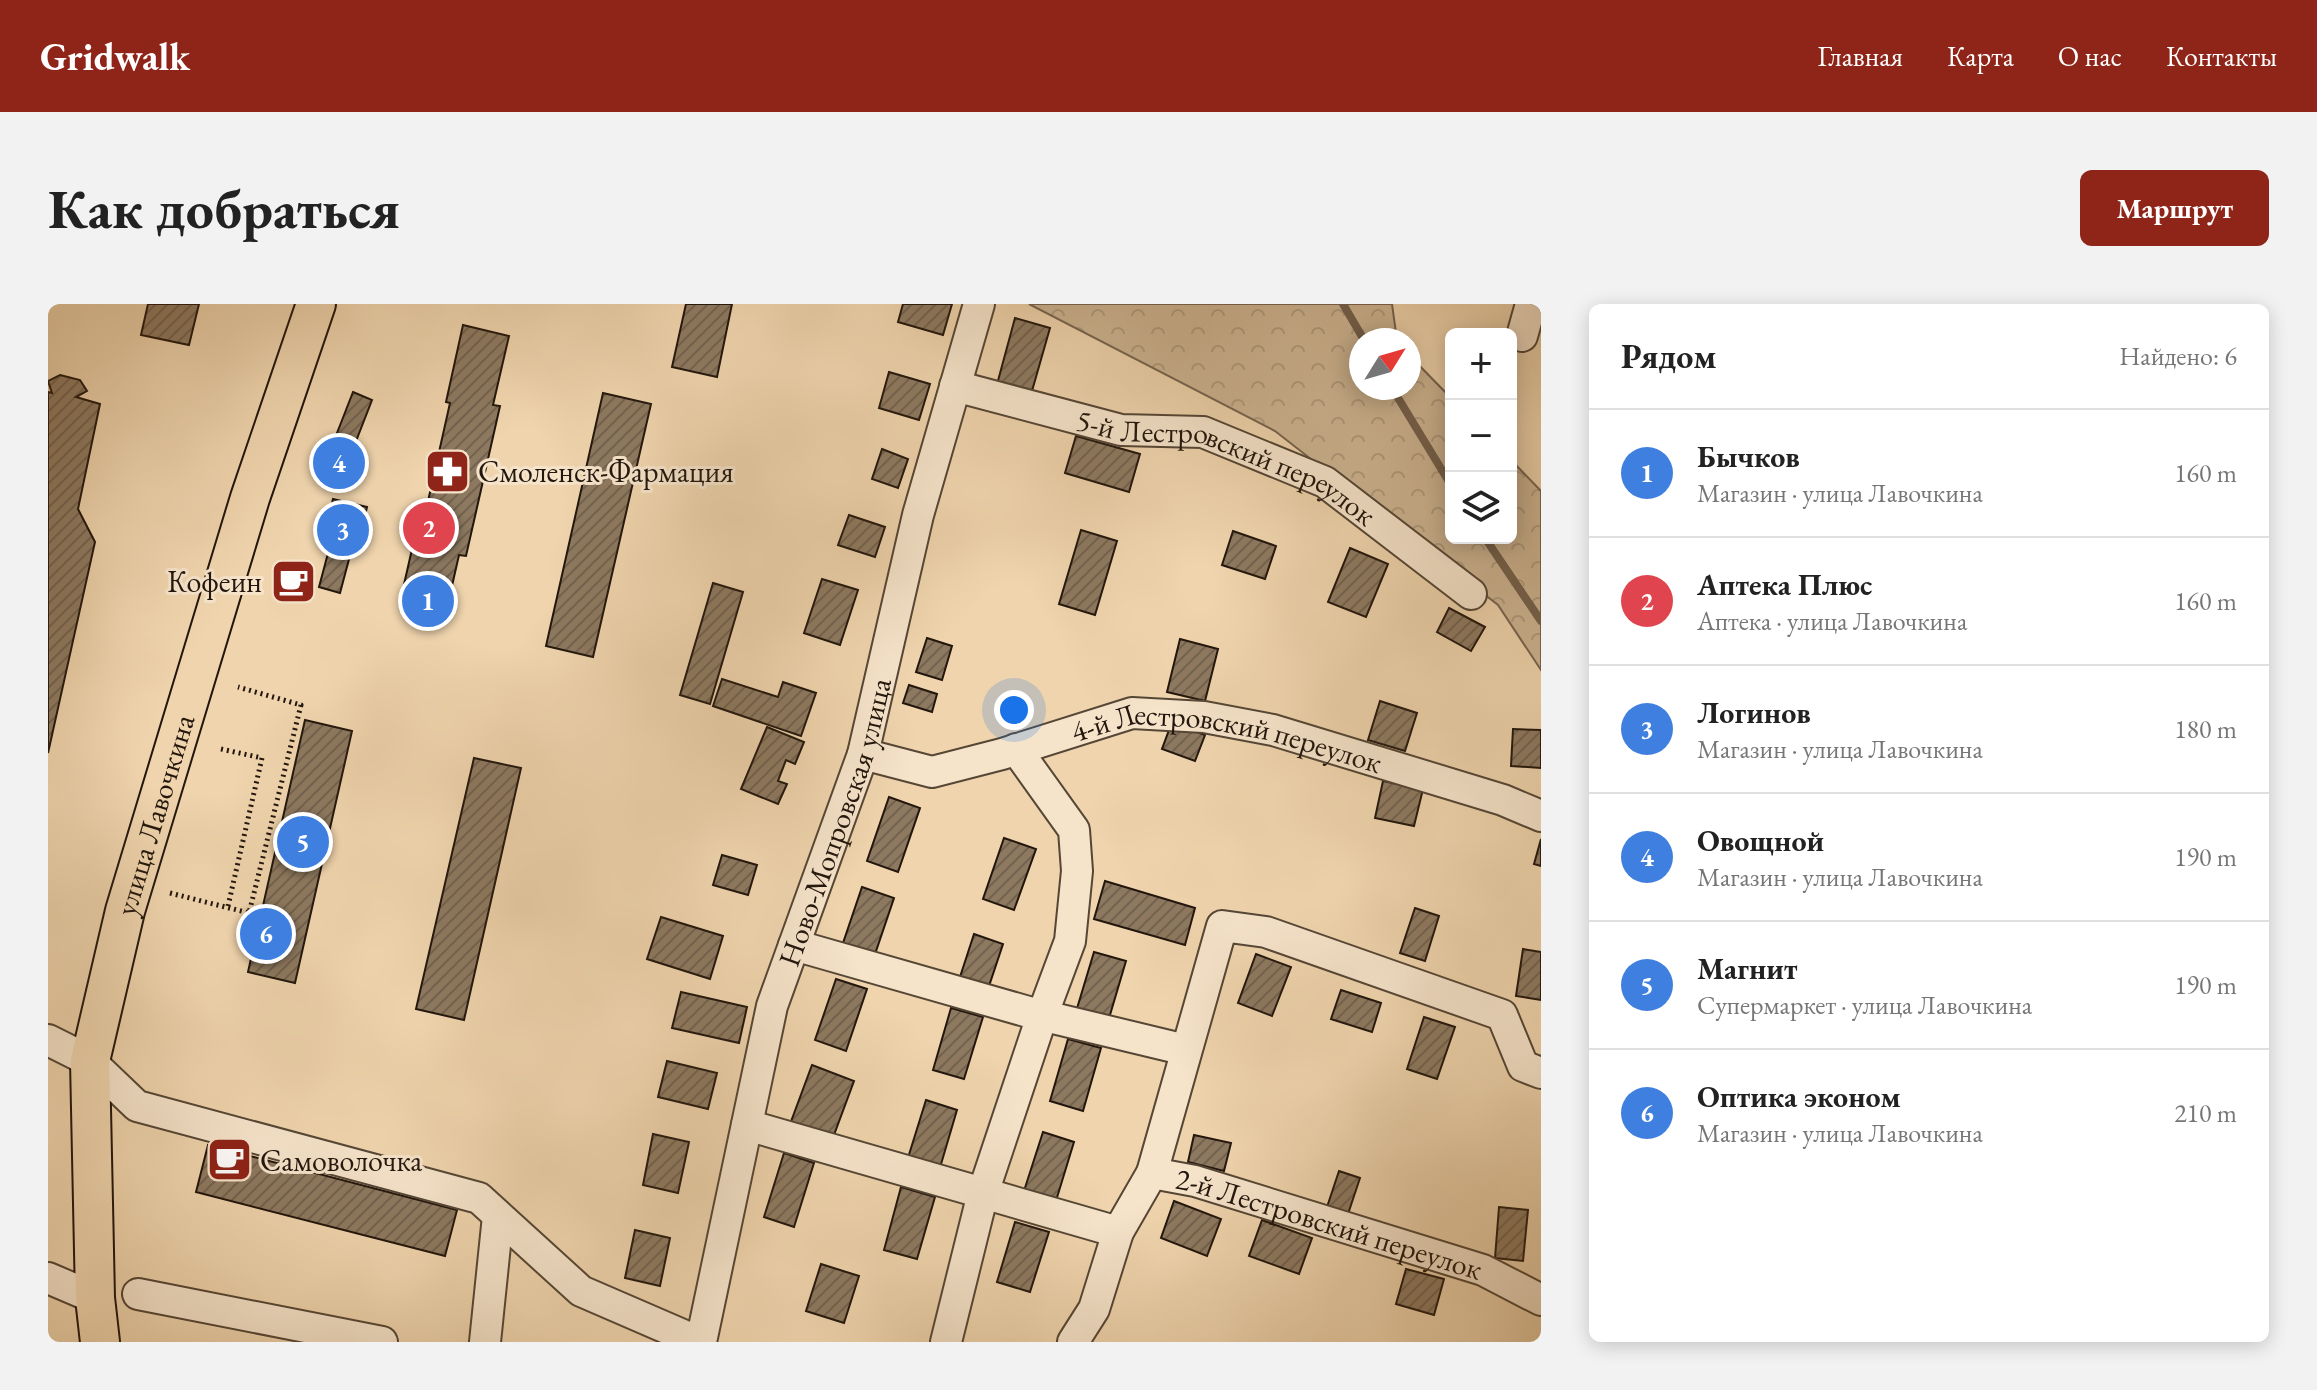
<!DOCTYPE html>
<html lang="ru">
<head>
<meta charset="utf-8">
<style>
  :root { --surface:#fff; --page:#f2f2f2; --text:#222; --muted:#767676; --line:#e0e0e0; --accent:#8f2418 }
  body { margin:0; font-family:"EB Garamond",serif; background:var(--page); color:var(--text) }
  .controls { position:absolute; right:24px; top:24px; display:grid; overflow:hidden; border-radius:12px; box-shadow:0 4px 20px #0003 }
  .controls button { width:72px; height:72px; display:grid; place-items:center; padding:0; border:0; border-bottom:2px solid var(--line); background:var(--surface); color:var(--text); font:40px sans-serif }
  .compass { position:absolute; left:1301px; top:24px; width:72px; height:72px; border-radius:50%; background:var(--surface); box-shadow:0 4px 20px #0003; rotate:53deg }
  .you { position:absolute; left:966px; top:406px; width:28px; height:28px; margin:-20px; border:6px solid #fff; border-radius:50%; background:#1a73e8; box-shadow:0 0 0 12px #1a73e833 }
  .badge { display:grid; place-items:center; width:52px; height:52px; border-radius:50%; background:var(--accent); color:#fff; font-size:26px; font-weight:700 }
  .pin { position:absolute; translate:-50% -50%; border:4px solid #fff; box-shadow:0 2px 8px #0006 }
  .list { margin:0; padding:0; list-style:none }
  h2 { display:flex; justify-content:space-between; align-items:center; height:104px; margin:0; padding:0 32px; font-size:34px }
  h2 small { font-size:26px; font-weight:400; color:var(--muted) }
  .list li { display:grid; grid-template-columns:52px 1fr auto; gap:24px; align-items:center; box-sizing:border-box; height:128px; padding:0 32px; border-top:2px solid var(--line) }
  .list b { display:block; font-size:30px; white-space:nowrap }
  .list p { margin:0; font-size:26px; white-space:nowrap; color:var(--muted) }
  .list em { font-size:26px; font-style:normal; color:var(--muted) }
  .icon { flex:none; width:44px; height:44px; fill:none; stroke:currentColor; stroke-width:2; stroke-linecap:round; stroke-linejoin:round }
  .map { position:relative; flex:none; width:1493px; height:1038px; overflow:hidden; border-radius:12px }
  header { display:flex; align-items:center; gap:48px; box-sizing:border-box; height:112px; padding:0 40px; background:var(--accent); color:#fff }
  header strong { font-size:38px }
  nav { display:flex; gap:44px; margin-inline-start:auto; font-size:28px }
  .intro { display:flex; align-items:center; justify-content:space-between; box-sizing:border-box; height:192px; padding:0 48px }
  h1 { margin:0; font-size:56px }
  .button { padding:20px 36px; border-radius:12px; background:var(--accent); color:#fff; font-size:28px; font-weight:700 }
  main { display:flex; gap:48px; padding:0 48px }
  aside { flex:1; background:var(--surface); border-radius:12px; box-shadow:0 4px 20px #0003 }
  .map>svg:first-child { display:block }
  .forest { fill:url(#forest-crowns); stroke:#776550; stroke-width:2 }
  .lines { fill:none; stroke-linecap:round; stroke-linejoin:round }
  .stream { stroke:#73614d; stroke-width:8 }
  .building { fill:url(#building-hatch); stroke:#22160d; stroke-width:2 }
  .minor-casing { stroke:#554635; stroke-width:34 }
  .major-casing { stroke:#22160d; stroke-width:42 }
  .path { stroke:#22160d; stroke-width:5; stroke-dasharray:2 4; stroke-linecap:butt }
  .minor { stroke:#f5e3ca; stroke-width:30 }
  .major { stroke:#efd4ad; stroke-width:38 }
  .labels { text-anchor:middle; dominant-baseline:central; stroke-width:6; stroke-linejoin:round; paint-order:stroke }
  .poi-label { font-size:30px; fill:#22160d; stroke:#f5e3ca; text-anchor:start }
  .street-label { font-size:30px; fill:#22160d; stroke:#f5e3ca }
</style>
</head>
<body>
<header>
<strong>Gridwalk</strong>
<nav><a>Главная</a><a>Карта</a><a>О нас</a><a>Контакты</a></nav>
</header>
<div class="intro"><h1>Как добраться</h1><a class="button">Маршрут</a></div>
<main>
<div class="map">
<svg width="1493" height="1038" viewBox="0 0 1493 1038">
  <defs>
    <pattern id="forest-crowns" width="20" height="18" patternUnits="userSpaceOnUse" patternTransform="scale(2)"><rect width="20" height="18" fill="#ccb492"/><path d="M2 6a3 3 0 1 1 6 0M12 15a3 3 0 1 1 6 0" fill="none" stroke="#af9a7d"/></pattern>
    <pattern id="building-hatch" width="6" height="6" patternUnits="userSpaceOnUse" patternTransform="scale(2)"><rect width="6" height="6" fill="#8d7960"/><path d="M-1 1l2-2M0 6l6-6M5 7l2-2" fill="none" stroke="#73624e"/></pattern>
  </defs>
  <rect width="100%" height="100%" fill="#efd4ad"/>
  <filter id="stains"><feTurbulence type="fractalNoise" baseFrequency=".0025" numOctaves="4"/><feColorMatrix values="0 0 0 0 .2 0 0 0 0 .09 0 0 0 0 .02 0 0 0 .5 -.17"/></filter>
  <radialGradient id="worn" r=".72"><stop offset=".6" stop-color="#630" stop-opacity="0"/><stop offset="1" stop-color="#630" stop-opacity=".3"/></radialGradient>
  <path class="forest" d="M981 0H1344L1349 36H1313V84H1361V51L1403 94V234H1463V156L1493 187V366L1450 301 1227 127Z"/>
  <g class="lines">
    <g class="stream">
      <path d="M1295 0 1316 36"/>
      <path d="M1344 84 1403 181"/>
      <path d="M1437 234 1493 317"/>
    </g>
  </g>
  <g class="building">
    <path d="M100 0H151L141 41 93 31Z"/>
    <path d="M638 0H684L669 73 624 63Z"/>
    <path d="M855 0H904L895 31 850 18Z"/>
    <path d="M967 14 1002 24 982 94 948 84Z"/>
    <path d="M415 21 461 32 445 101 452 102 418 252 411 251 398 308 352 298 367 232 372 233 402 99 398 98Z"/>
    <path d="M841 68 882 80 871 116 831 104Z"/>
    <path d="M12 71 32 76 39 87 28 93 52 100 30 205 47 238 0 449V88L4 89 0 77Z"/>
    <path d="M305 88 324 96 296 168 277 160Z"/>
    <path d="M555 89 603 100 545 353 498 342Z"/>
    <path d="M1028 132 1092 150 1081 188 1017 169Z"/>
    <path d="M834 145 860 155 850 184 824 175Z"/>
    <path d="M285 195 319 203 309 245 275 236Z"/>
    <path d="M801 211 837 223 827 253 790 241Z"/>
    <path d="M1033 226 1069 237 1047 311 1011 300Z"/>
    <path d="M1185 227 1228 242 1217 275 1174 261Z"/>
    <path d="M283 238 304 244 292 289 271 283Z"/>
    <path d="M1302 244 1340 260 1318 313 1280 298Z"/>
    <path d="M242 265 254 269 247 288 236 284Z"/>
    <path d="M774 275 810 286 792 341 756 329Z"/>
    <path d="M665 279 695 288 662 400 632 391Z"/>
    <path d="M1401 304 1437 323 1423 347 1389 328Z"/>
    <path d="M879 334 904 342 894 376 868 368Z"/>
    <path d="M1132 335 1170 345 1157 397 1119 388Z"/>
    <path d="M674 375 730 393 735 378 768 389 753 432 665 402Z"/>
    <path d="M861 381 889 390 884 408 855 399Z"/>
    <path d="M1332 397 1369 409 1357 447 1320 436Z"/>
    <path d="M257 416 304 427 247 679 200 668Z"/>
    <path d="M1124 418 1157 431 1147 457 1114 445Z"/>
    <path d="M719 423 756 438 747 460 738 456 730 477 739 480 730 500 693 485Z"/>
    <path d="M1465 425 1493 426V464L1463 462Z"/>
    <path d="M426 454 473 464 416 716 368 705Z"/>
    <path d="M1335 477 1375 485 1366 522 1327 514Z"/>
    <path d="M841 493 872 504 850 568 819 557Z"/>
    <path d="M956 534 988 545 966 606 935 595Z"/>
    <path d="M1493 535V562L1486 560Z"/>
    <path d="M674 551 709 561 700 591 665 581Z"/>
    <path d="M1057 577 1147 604 1137 641 1046 615Z"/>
    <path d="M814 583 846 594 824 659 792 648Z"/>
    <path d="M1367 604 1391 612 1377 657 1352 649Z"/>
    <path d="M613 613 675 632 662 675 599 655Z"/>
    <path d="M926 630 955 640 940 685 911 676Z"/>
    <path d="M1475 645 1493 648V696L1468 692Z"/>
    <path d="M1046 648 1078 657 1059 721 1027 711Z"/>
    <path d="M1208 650 1243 663 1224 712 1190 699Z"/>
    <path d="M788 675 819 685 798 747 767 736Z"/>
    <path d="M1293 686 1333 699 1324 728 1283 715Z"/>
    <path d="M633 688 699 703 691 739 624 724Z"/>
    <path d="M903 704 935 713 916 775 885 766Z"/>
    <path d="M1376 713 1407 723 1389 775 1359 765Z"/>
    <path d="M1020 735 1053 744 1035 807 1002 797Z"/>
    <path d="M619 757 669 769 660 805 610 793Z"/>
    <path d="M764 761 806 777 783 839 741 823Z"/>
    <path d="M878 796 909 806 891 867 859 857Z"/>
    <path d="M995 828 1026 838 1007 900 975 890Z"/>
    <path d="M605 830 641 838 630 889 595 881Z"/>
    <path d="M1146 831 1183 839 1176 867 1140 858Z"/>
    <path d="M160 841 409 906 397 952 148 888Z"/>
    <path d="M736 849 766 859 746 923 716 913Z"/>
    <path d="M1291 867 1312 874 1300 910 1279 903Z"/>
    <path d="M853 883 887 893 869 955 836 946Z"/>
    <path d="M1126 897 1173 915 1159 952 1113 934Z"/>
    <path d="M1451 903 1480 906 1475 957 1447 954Z"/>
    <path d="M1214 916 1264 934 1251 970 1201 952Z"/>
    <path d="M967 918 1001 928 982 988 949 978Z"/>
    <path d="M587 926 622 934 612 982 577 974Z"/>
    <path d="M773 960 811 972 796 1019 758 1007Z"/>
    <path d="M1358 965 1396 975 1386 1011 1348 1000Z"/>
  </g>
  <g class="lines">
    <defs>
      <g id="minor">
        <path d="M1474 32 1483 0"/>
        <path id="s1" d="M907 82 1073 126 1155 128 1277 178 1423 290"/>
        <path id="s2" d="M815 450 884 468 954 450 1084 409 1156 413 1225 426 1455 496 1493 512"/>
        <path d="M746 641 984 709 1138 746"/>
        <path d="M0 736 42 757 89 802 431 894 533 987 651 1038"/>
        <path d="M699 821 1070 928"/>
        <path d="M1104 869 1174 622 1218 628 1454 711 1475 762 1493 769"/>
        <path d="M0 974 47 994"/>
        <path d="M90 990 334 1038"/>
        <path d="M437 1038 450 912"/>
        <path id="s3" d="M653 1038 724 702 815 450 870 211 931 0"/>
        <path d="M898 1038 935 889 994 712 1022 637 1029 567 1026 526 968 445"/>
        <path id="s4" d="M1025 1038 1046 1005 1070 928 1104 869 1147 877 1435 966 1493 996"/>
      </g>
      <g id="major">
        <path id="s5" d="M52 1038 47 994 42 757 77 607 202 194 268 0"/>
      </g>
    </defs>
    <use href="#minor" class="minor-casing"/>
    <use href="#major" class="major-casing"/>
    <g class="path">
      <path d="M173 445 214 454 180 602"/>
      <path d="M122 589 201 609 253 401 190 383"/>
    </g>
    <use href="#minor" class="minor"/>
    <use href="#major" class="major"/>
  </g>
  <defs>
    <symbol id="pharmacy-square" viewBox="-11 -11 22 22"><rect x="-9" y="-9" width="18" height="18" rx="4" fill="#8f2418" stroke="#f5e3ca"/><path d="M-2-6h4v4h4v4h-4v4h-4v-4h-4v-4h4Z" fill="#fff"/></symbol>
    <symbol id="cafe-square" viewBox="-11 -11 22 22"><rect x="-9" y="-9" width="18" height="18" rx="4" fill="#8f2418" stroke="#f5e3ca"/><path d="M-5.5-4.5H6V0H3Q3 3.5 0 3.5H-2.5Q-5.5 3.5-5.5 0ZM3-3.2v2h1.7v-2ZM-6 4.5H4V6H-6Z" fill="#fff"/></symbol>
  </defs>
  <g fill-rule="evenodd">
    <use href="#pharmacy-square" x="374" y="142" width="51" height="51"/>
    <use href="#cafe-square" x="220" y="252" width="51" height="51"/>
    <use href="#cafe-square" x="156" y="830" width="51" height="51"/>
  </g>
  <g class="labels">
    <g class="poi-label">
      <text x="430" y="167">Смоленск-Фармация</text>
      <text x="214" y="277" text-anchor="end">Кофеин</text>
      <text x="212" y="856">Самоволочка</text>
    </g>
    <g class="street-label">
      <text stroke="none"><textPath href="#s1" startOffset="286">5-й Лестровский переулок</textPath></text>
      <text stroke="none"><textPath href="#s2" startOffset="376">4-й Лестровский переулок</textPath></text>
      <text stroke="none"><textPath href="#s5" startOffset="536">улица Лавочкина</textPath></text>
      <text stroke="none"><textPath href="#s3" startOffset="538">Ново-Мопровская улица</textPath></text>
      <text stroke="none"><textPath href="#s4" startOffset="372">2-й Лестровский переулок</textPath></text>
    </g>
  </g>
  <rect width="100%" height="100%" filter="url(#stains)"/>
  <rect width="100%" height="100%" fill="url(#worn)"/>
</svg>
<div class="controls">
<button>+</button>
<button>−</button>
<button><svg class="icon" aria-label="layers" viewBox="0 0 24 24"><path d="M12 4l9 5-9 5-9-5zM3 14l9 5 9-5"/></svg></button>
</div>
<svg class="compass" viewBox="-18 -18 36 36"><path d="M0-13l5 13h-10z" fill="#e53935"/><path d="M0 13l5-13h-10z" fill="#767676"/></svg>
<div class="you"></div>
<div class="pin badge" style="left:380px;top:297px;background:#3f7fe0">1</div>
<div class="pin badge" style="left:381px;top:224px;background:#e0444e">2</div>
<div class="pin badge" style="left:295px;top:226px;background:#3f7fe0">3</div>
<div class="pin badge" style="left:291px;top:159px;background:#3f7fe0">4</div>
<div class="pin badge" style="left:255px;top:538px;background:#3f7fe0">5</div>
<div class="pin badge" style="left:218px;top:630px;background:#3f7fe0">6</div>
</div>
<aside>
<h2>Рядом<small>Найдено: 6</small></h2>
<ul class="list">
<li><span class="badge" style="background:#3f7fe0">1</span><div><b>Бычков</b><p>Магазин · улица Лавочкина</p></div><em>160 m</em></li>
<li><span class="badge" style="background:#e0444e">2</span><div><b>Аптека Плюс</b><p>Аптека · улица Лавочкина</p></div><em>160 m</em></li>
<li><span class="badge" style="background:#3f7fe0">3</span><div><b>Логинов</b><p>Магазин · улица Лавочкина</p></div><em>180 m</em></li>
<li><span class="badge" style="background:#3f7fe0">4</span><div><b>Овощной</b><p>Магазин · улица Лавочкина</p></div><em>190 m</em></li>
<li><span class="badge" style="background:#3f7fe0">5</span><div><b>Магнит</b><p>Супермаркет · улица Лавочкина</p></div><em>190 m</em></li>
<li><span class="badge" style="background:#3f7fe0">6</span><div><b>Оптика эконом</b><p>Магазин · улица Лавочкина</p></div><em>210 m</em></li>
</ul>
</aside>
</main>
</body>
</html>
